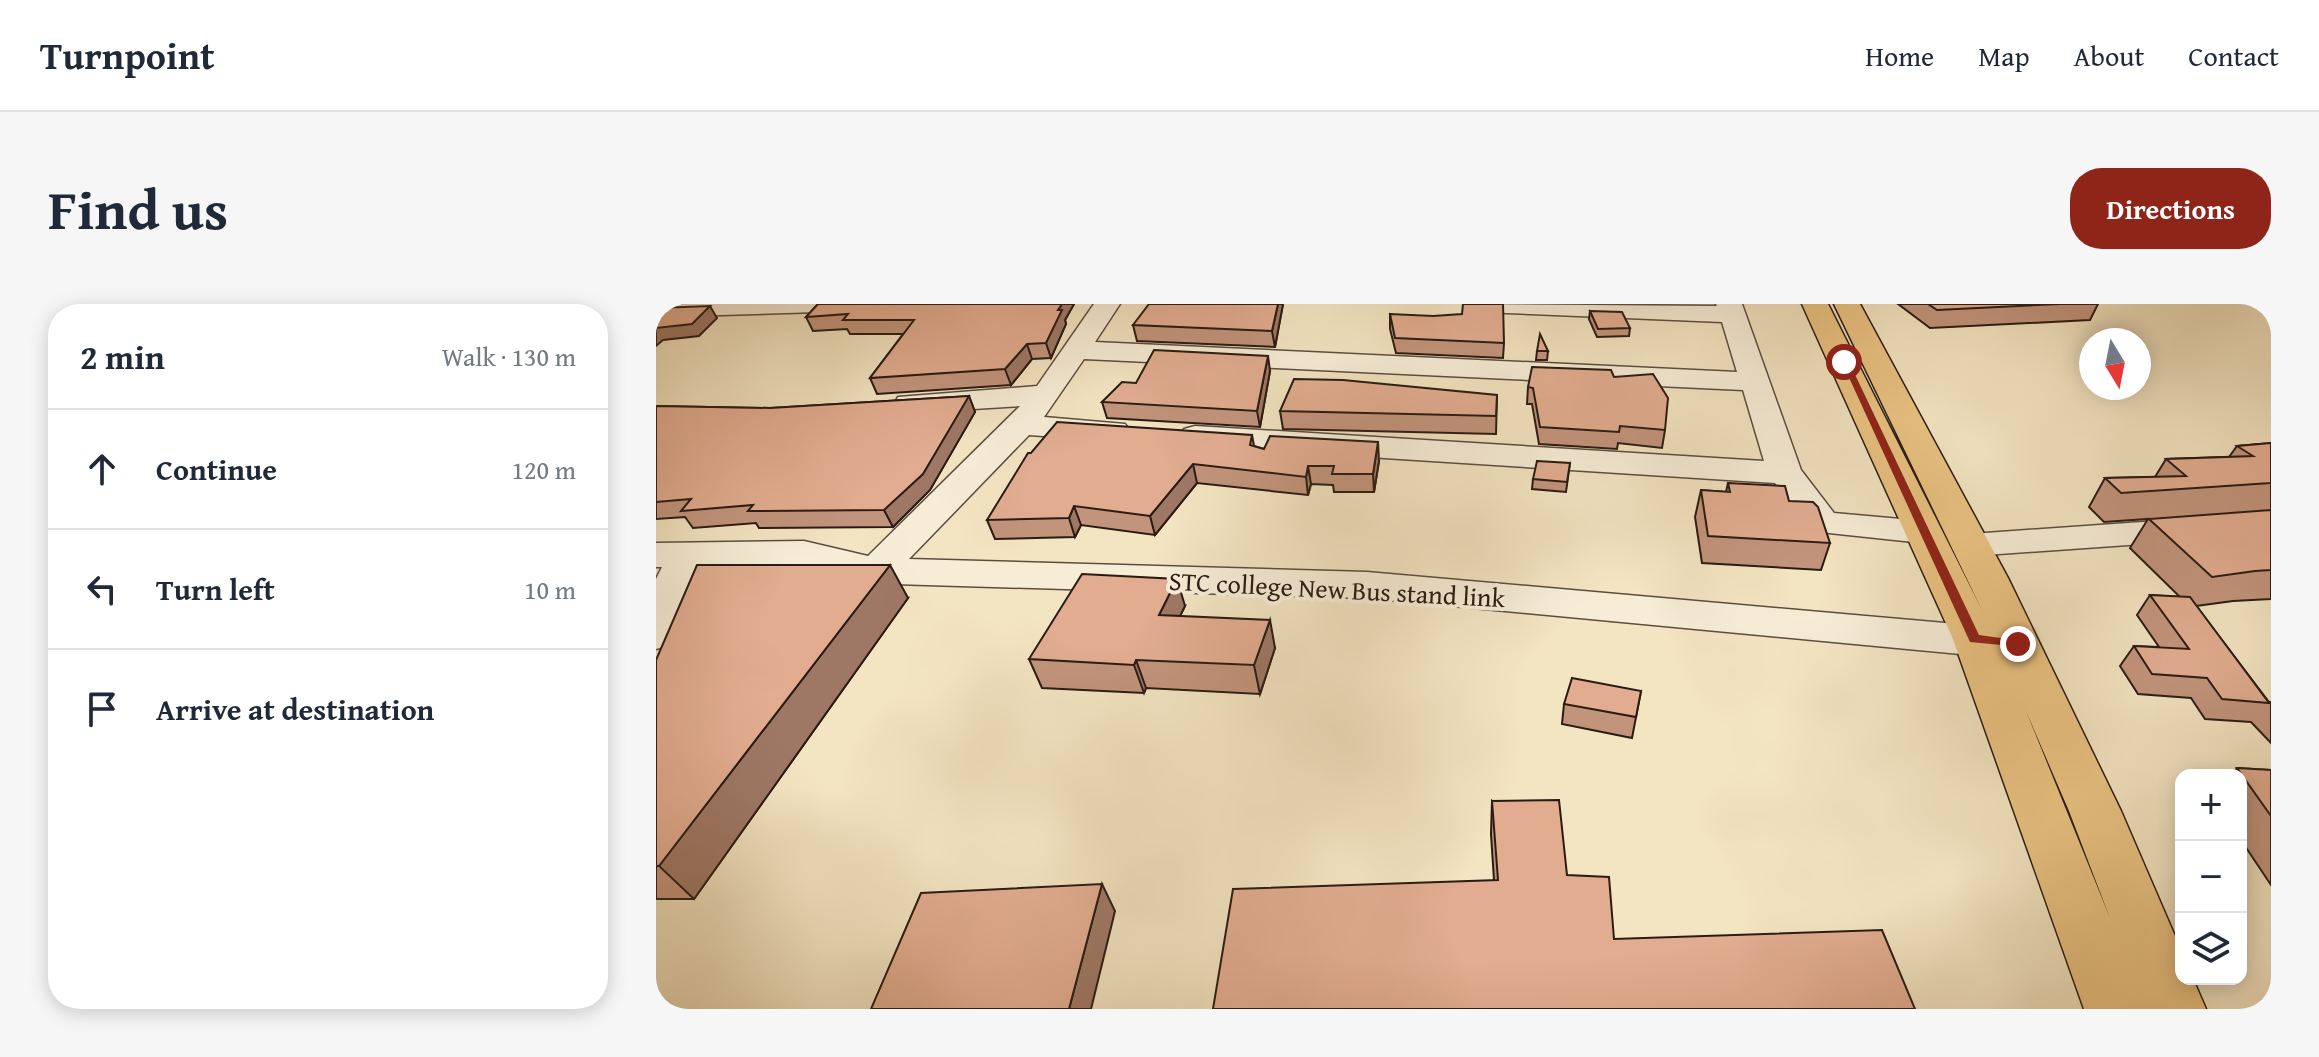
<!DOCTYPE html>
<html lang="en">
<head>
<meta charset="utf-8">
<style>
  :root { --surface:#fff; --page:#f6f6f7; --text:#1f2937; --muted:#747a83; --line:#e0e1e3; --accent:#8f2418 }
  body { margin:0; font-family:"Gentium Book Plus",serif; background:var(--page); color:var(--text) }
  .controls { position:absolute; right:24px; bottom:24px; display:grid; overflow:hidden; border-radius:16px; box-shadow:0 4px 20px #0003 }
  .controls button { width:72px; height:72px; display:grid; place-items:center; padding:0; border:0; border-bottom:2px solid var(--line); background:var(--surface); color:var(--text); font:40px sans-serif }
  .compass { position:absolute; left:1423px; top:24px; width:72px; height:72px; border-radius:50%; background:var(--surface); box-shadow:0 4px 20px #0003; rotate:170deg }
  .stop { position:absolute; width:24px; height:24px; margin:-18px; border:6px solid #8f2418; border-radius:50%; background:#fff }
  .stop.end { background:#8f2418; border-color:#fff; box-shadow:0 2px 8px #0008 }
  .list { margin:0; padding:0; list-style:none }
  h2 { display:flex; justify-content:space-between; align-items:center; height:104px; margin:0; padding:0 32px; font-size:34px }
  h2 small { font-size:26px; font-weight:400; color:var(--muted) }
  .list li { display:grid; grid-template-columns:52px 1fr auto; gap:24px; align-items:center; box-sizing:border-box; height:120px; padding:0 32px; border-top:2px solid var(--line) }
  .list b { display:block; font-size:30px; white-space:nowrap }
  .list em { font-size:26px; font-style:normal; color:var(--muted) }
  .icon { flex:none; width:44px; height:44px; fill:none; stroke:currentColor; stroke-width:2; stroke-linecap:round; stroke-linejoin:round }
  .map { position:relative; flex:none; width:1615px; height:705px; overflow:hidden; border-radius:32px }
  header { display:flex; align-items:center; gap:48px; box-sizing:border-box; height:112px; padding:0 40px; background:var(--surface); border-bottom:2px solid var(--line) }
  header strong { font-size:38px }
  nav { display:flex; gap:44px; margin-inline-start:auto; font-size:28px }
  .intro { display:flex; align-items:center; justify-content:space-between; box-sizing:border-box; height:192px; padding:0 48px }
  h1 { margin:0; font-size:56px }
  .button { padding:20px 36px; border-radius:32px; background:var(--accent); color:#fff; font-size:28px; font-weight:700 }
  main { display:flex; gap:48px; padding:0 48px }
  aside { flex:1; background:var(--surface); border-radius:32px; box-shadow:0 4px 20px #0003 }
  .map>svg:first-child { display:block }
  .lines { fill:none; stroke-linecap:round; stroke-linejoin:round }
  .minor-casing { stroke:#5c4d3f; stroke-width:3 }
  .major-casing { stroke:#2a1b13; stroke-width:3 }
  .minor { fill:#f7edd7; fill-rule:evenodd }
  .major { fill:#eac281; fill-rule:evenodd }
  .wall { fill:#c2947c; stroke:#2a1b13; stroke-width:2 }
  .shaded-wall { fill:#9e7865; stroke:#2a1b13; stroke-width:2 }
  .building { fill:#e1ac90; stroke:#2a1b13; stroke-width:2 }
  .route { fill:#8f2418 }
  .labels { text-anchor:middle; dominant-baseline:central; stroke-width:8; stroke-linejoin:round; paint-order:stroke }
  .street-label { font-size:26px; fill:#2a1b13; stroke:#f7edd7 }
</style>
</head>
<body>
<header>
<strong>Turnpoint</strong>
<nav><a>Home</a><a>Map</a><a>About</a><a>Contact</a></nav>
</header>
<div class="intro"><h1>Find us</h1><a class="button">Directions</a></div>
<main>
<aside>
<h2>2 min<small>Walk · 130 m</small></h2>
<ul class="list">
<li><svg class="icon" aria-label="ahead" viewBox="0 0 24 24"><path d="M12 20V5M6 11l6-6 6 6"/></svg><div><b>Continue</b></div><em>120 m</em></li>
<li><svg class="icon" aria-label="left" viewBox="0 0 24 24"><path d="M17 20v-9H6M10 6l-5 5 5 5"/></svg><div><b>Turn left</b></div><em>10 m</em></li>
<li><svg class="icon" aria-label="arrive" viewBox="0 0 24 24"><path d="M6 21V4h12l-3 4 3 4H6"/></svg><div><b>Arrive at destination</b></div></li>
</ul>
</aside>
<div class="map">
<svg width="1615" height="705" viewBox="0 0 1615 705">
  <rect width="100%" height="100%" fill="#f3e4c2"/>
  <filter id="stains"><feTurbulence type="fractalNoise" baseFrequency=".0025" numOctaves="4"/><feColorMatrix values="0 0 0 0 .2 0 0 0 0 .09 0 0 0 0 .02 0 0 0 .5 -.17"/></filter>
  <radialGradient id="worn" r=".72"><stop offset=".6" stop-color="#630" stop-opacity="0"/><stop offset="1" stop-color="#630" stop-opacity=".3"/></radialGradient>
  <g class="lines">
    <defs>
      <g id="minor">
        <path d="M0 0H176L172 5 163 8 0 13Z"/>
        <path d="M438 0H464L439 38 1081 68 1066 18 826 8 817 5 813 0 1061 2 1060 0H1086L1145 166 1178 209 1267 217 1280 220 1286 228 1280 236 1267 239 1154 227 1119 179 539 142 528 139 523 132 528 125 539 122 1108 157 1087 86 428 55 388 113 469 120 474 127 469 134 458 137 373 131 253 255 711 268 1357 325 1372 330 1379 340 1372 350 1357 355 711 294 204 279 190 276 186 270 148 261 39 262 43 267 15 341 0 345V275L6 263H0V239L148 237 212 252 364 102 253 109 242 107 238 100 242 93 381 82Z"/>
        <path d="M1615 209V231L1315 252 1302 249 1296 241 1302 233 1315 230Z"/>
      </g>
      <path id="major" d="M1146 0H1172L1326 306 1178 0H1204L1352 274 1465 507 1525 646V675H1537L1550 705H1428L1297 335ZM1370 407 1413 507 1454 614Z"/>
    </defs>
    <use href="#minor" class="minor-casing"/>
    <use href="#major" class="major-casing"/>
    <use href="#minor" class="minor"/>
    <use href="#major" class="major"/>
  </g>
  <g class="wall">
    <path d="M162 0H418L409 16 410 20 395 54 376 55 355 81 221 90 214 74 247 30H194L191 25 157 27 150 13Z"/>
    <path d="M627 0 619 43 481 37 477 21Z"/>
    <path d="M1242 0H1442L1434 16 1274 24Z"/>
    <path d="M934 7 974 24 973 32 941 33 933 15Z"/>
    <path d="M734 10 848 39 847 54 740 49 734 25Z"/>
    <path d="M881 47H892L891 56H880Z"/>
    <path d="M614 67 604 123 451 114 446 98 480 79Z"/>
    <path d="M958 73 1009 126 1006 144 962 139 961 145 883 140 876 100H871L872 83Z"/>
    <path d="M841 91 840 130 627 125 624 107Z"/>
    <path d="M313 92 319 108 274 186 237 223 103 224 100 219 37 224 29 213 0 215V102L114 104Z"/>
    <path d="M596 131 598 142 608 145 723 157 718 188H678L677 181 655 180 652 191 541 179 499 231 425 221 419 233 339 235 331 216Z"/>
    <path d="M1615 139V295L1577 297 1540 302 1613 398H1615V439L1595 418 1549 415 1535 394 1482 390 1464 362 1478 342 1503 343 1481 311 1494 291 1524 293 1474 244 1492 215 1448 218 1433 203 1449 174 1499 173 1510 155 1573 153 1581 142Z"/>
    <path d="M914 159 910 188 876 185 877 175Z"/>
    <path d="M1072 179 1133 197 1174 239 1165 266 1046 259 1039 213 1045 186 1070 188Z"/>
    <path d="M252 294 38 595H0V356Z"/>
    <path d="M529 302 524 312 619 344 604 390 490 384 488 389 386 384 373 355Z"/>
    <path d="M985 387 976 434 906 420 908 400Z"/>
    <path d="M1581 464 1615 466V581L1585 536V471H1575Z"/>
    <path d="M836 497 911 571 958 635 557 705 838 576 835 530Z"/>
  </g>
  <g class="shaded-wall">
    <path d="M406 0H418L409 16 410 20 395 54 390 39 402 6Z"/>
    <path d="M622 0H627L619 43 616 27Z"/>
    <path d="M54 2 61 14 43 32 7 36 0 42V24Z"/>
    <path d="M371 40 376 55 355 81 349 65Z"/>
    <path d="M612 52 614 67 604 123 601 107Z"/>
    <path d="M313 92 319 108 274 186 237 223 228 206Z"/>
    <path d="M722 138 723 157 718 188 717 170Z"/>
    <path d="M537 160 541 179 499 231 494 212Z"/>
    <path d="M652 162 655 180 652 191 650 173Z"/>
    <path d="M418 202 425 221 419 233 413 214Z"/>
    <path d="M234 261 252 294 38 595 3 562Z"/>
    <path d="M521 275 529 302 511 339 503 311Z"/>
    <path d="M614 316 619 344 604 390 598 361Z"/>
    <path d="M480 356 490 384 488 389 478 361Z"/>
    <path d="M446 580 459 607 435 705H413Z"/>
  </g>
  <g class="building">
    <path d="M162 0H406L402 6H406L390 39 371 40 349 65 214 74 258 16H187L192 10 150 13Z"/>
    <path d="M493 0H622L616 27 477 21Z"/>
    <path d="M807 0H847L848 39 739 34 734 10 777 12 806 10Z"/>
    <path d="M1272 0H1404L1281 6Z"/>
    <path d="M54 2 36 20 0 24V4Z"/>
    <path d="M934 7 966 8 974 24 942 25Z"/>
    <path d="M884 30 892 47H881Z"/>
    <path d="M498 46 612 52 601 107 446 98 466 78 480 79Z"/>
    <path d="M876 63 955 66 958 73 997 70 1012 94 1009 126 964 122 963 128 884 123 877 84 872 83Z"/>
    <path d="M638 75 687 76 841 91 840 112 624 107Z"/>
    <path d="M313 92 267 170 228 206 92 207 97 201 25 207 35 195 0 198V102L114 104Z"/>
    <path d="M401 118 596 131 594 141 608 145 614 132 722 138 717 170H676L678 162H652L650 173 537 160 494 212 418 202 413 214 331 216 372 149H375Z"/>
    <path d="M1615 139V179L1465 189 1449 174 1530 172 1510 155 1597 152 1581 142Z"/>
    <path d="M881 157 914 159 911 178 877 175Z"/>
    <path d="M1072 179 1129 182 1133 197 1157 198 1162 203 1174 239 1052 232 1045 186 1074 188Z"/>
    <path d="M1615 206V266L1599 267 1556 273 1493 215Z"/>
    <path d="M41 261H234L3 562H0V356Z"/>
    <path d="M426 270 521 275 503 311 614 316 598 361 480 356 478 361 373 355Z"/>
    <path d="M1494 291 1534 293 1613 399 1566 395 1551 374 1496 370 1478 342 1533 345Z"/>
    <path d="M916 374 985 387 980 413 908 400Z"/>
    <path d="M1581 464 1615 466V512Z"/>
    <path d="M903 496 911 571 953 573 958 635 1226 626 1259 705H557L577 585 842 576 836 497Z"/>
    <path d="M446 580 413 705H215L265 589Z"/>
  </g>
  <path class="route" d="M1185 56 1193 58 1323 331 1366 337V343L1314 338Z"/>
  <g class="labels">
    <g class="street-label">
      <text transform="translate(681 285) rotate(3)">STC college New Bus stand link</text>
    </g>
  </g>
  <rect width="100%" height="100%" filter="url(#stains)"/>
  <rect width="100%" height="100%" fill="url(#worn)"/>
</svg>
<div class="controls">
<button>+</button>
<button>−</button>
<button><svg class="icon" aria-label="layers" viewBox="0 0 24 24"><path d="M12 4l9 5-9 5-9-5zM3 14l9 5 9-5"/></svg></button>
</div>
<svg class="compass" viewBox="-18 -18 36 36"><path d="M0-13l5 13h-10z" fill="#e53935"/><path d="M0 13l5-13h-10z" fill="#747a83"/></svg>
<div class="stop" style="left:1188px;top:58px"></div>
<div class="stop end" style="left:1362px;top:340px"></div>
</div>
</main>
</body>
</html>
